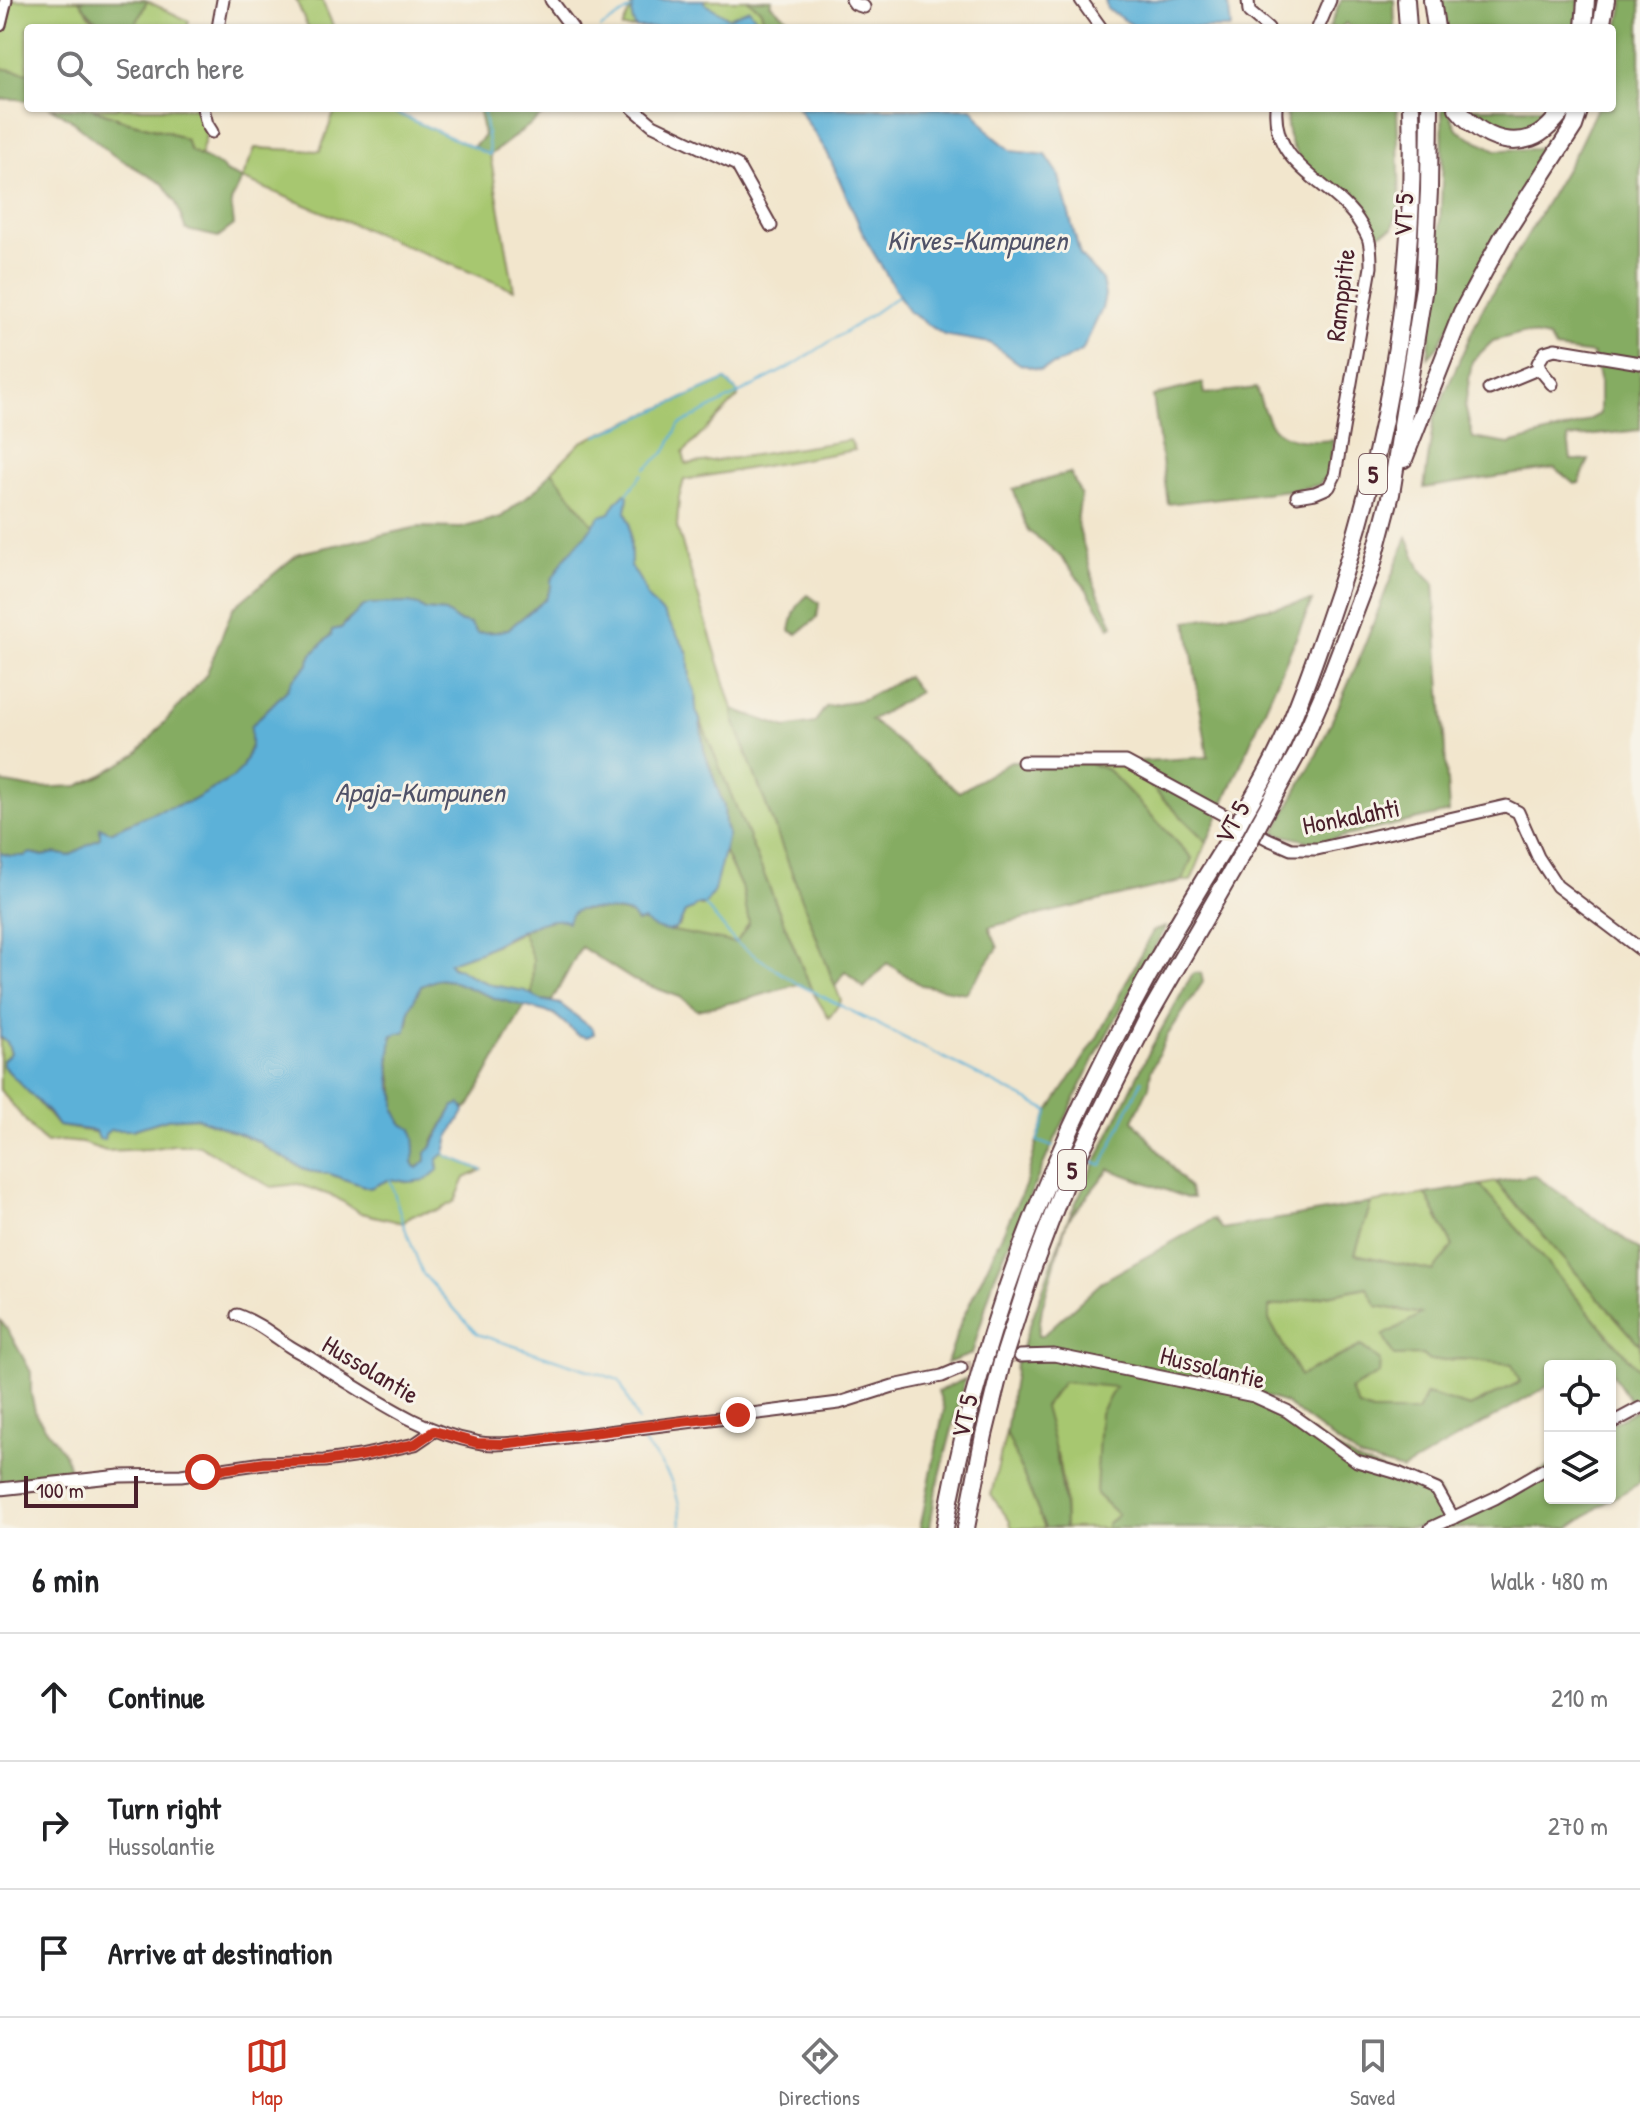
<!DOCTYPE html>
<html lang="en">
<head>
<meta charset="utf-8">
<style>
  :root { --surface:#fff; --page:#f6f6f6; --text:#202124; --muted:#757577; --line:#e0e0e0; --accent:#c8321e }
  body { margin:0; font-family:"Patrick Hand",sans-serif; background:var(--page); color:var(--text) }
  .controls { position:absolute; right:24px; bottom:24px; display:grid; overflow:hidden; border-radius:8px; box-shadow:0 2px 6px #0004 }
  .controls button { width:72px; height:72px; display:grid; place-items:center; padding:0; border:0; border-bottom:2px solid var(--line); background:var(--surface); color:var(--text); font:40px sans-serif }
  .scale { position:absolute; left:24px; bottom:20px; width:114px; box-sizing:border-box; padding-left:8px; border:4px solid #4a1f2b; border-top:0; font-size:22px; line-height:28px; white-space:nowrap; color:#4a1f2b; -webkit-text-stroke:6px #f7f3e8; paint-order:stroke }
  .stop { position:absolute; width:24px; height:24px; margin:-18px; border:6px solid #c8321e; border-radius:50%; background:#fff }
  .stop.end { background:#c8321e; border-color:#fff; box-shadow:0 2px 8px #0008 }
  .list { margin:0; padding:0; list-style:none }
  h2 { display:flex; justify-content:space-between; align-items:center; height:104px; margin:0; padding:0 32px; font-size:34px }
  h2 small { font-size:26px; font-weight:400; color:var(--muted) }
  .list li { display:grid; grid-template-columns:52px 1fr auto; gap:24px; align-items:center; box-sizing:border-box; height:128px; padding:0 32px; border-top:2px solid var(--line) }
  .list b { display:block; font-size:30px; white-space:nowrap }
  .list p { margin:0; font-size:26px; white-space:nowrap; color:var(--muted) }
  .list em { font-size:26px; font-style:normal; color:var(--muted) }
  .icon { flex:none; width:44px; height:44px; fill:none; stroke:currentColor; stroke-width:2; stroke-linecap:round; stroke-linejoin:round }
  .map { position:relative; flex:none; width:1640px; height:1528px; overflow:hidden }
  .search { position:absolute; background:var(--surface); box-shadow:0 2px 6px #0004; left:24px; right:24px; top:24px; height:88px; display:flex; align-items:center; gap:20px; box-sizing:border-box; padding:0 28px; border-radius:8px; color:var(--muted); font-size:30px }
  .sheet { height:488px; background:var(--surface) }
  nav { display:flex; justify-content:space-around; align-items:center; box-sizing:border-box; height:112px; border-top:2px solid var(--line); background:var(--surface); font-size:22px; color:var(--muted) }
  nav a { display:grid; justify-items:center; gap:4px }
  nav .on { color:var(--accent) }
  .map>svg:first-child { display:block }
  .green { fill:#a7c770; stroke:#78734e; stroke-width:2 }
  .forest { fill:#85ac62; stroke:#686646; stroke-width:2; fill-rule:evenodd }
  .water { fill:#5bb1d8; stroke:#526882; stroke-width:2 }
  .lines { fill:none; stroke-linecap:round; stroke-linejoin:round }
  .stream { stroke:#5bb1d8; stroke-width:2 }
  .minor-tunnel { stroke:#d0bead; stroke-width:11; stroke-dasharray:11 5.5; stroke-linecap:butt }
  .minor-casing { stroke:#633d43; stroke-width:15 }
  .highway-casing { stroke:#633d43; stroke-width:20 }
  .minor { stroke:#fff; stroke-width:11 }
  .highway { stroke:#fff; stroke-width:16 }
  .highway-bridge-casing { stroke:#633d43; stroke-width:20; stroke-linecap:butt }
  .highway-bridge { stroke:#fff; stroke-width:16 }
  .route { stroke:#c8321e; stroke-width:10 }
  .labels { text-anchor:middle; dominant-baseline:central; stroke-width:6; stroke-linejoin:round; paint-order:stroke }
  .shield { fill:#f7f3e8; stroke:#7e5f64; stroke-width:2 }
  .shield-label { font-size:24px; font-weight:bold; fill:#4a1f2b }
  .street-label { font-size:26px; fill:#4a1f2b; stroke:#f7f3e8 }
  .water-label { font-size:28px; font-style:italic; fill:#505268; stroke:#f7f3e8 }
</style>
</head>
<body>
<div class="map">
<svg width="1640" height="1528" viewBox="0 0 1640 1528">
  <rect width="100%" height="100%" fill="#f7f3e8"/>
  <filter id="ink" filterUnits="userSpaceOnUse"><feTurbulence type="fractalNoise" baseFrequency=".0125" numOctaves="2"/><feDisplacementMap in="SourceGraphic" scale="16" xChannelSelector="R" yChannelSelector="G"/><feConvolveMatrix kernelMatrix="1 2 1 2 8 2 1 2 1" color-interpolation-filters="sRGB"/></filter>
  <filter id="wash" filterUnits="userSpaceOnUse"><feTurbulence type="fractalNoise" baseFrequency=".006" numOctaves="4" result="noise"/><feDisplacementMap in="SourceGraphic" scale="32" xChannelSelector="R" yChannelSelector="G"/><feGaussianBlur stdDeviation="1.8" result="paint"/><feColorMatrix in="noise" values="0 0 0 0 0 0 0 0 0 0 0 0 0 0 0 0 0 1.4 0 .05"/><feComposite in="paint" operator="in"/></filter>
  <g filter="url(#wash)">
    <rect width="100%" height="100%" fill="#f2e6cd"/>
    <g class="green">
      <path d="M0 0H79L92 19 116 28H28V73L0 68Z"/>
      <path d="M296 0H322L334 28H308Z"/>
      <path d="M630 0H747L761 10 765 28H622L631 8Z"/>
      <path d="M147 1 189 21 187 28H134Z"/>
      <path d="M91 108H199L206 136 200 156 190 150 186 140 169 132 125 121Z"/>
      <path d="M336 108H385L490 155 514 290 242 179 255 148 320 151Z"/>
      <path d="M726 380 738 393V397L683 453 686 464 735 458 850 440 855 450 684 480 679 498 677 527 733 709 734 720 841 1001 829 1018 812 991 696 710 695 691 690 680 688 652 648 599 642 584 631 566 630 524 626 512 617 501 614 507 616 521 0 853V824H39L594 526 552 471 581 442Z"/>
      <path d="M1086 762H1126L1207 842 1191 881H1182L1192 858 1108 770Z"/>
      <path d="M707 813 743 891 749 923 748 957 596 928 533 960 532 995C520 989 505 989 492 985 477 980 463 972 450 965L451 960 482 951 527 929 679 926 685 912 693 909 696 905 703 906Z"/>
      <path d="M0 1037 7 1042 11 1053 3 1060 58 1126 105 1134 109 1130H132L167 1119 195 1117 258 1141 268 1149 308 1171 329 1174 370 1188 390 1179 408 1182 445 1153 447 1156 482 1170 465 1178 455 1201 439 1210 412 1215 403 1223 361 1213 335 1197 298 1184 271 1187 199 1145H173L149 1149 106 1151 82 1143 62 1141 46 1143 34 1131 0 1090Z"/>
      <path d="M1496 1182 1640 1345V1372L1480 1185Z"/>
      <path d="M1426 1194 1453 1246 1433 1271 1355 1254 1371 1203Z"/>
      <path d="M1367 1287 1423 1314 1424 1355 1430 1361 1461 1359 1513 1364 1520 1382 1470 1407 1426 1394 1417 1412H1372L1359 1407 1349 1390 1379 1374 1370 1353 1361 1346 1300 1376 1269 1320V1307Z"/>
      <path d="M1067 1358 1116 1387 1118 1515 1107 1524V1528H1065L1064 1491 1057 1453 1013 1449 1045 1528H1012L1009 1520 991 1495 1006 1432 1008 1437Z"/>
    </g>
    <g class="forest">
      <path d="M79 0H145L147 1 134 28C106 28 94 24 79 0Z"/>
      <path d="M747 0H772L770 4 799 28H765L761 10Z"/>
      <path d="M1341 0H1394L1395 28H1350L1346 23 1341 28H1329Z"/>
      <path d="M1443 0H1580L1575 28H1446Z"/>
      <path d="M1624 0H1640V430L1568 438 1571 460H1589L1579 483 1574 484 1555 468 1424 488 1434 418 1481 311 1520 248 1577 150 1597 108H1612V58ZM1522 333 1549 338 1555 349 1593 354 1600 382V414L1579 425 1509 444 1473 438 1465 406 1472 361 1493 341Z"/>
      <path d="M0 68 28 73V101L17 99H0Z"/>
      <path d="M51 108H91L125 121 168 132 186 140 190 150 200 156 222 167 225 172 242 179 231 202 234 225 218 237 186 230 176 203 163 184 113 155 71 120Z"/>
      <path d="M478 108H552L490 155 473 147 484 136Z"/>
      <path d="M1287 108H1397L1400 203 1393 228 1376 235C1370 224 1365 213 1355 204 1320 174 1282 162 1287 108Z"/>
      <path d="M1442 108H1447L1458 131 1496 150 1536 149 1561 133 1544 157 1438 346 1428 357C1437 275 1445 191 1442 108Z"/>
      <path d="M1471 108H1553C1541 125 1503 134 1485 123 1480 120 1475 112 1471 108Z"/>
      <path d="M1203 383 1205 394 1256 388C1260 399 1264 415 1271 425 1285 443 1313 442 1333 440L1329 473 1319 485 1298 489 1168 504 1153 396Z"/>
      <path d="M552 471 594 526 564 559 551 581V587L546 599 508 629 497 632 477 633 469 624 458 621 445 612 425 610 418 605 348 619 341 628 332 630 331 635 312 654 307 666 293 680 288 689 251 726V746L242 767 234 777 192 801 155 812 110 832 100 828 101 838 69 856 55 853 43 856 32 853 24 856H11L0 853V782L34 788 78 786 102 775 137 754 206 675 233 608 299 553 418 527 461 528 501 517 540 486Z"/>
      <path d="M1070 473 1081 495 1077 522 1095 586 1113 625 1110 627 1087 590 1062 558 1044 542 1028 531 1013 489Z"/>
      <path d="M1407 537 1421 570 1434 583 1449 812 1316 843 1274 833 1317 754 1358 662Z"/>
      <path d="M808 595 819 603 817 618 797 634 790 631C793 614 796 605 808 595Z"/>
      <path d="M1312 601 1207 842 1126 762 1208 757 1187 621Z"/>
      <path d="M907 676 919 692 871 720 959 792 1011 761 1086 762 1108 770 1192 858 1182 881 989 927 998 948 966 993 921 985 887 963 864 988 845 971 835 986 734 720 733 709 786 728 814 723 826 707 864 699Z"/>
      <path d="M699 717 812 991 798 984 748 999 697 1010 680 997 633 980 581 947 552 1001 541 1000 532 995 533 960 522 931 539 923 562 918 577 910 603 909 631 914 637 922C650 919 660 933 673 931L736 943 749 923 743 891 724 851 728 835 725 825 724 807 704 750Z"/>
      <path d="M1166 927 1101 1045 1048 1154 994 1278 972 1354 947 1363 961 1322 1025 1186 1037 1141 1049 1111 1097 1038 1153 931Z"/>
      <path d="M1193 973H1201L1203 982 1167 1036 1151 1071 1149 1087 1133 1120 1188 1187 1193 1198H1187L1109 1169 1067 1221 1042 1308 1038 1336H1042L1103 1281 1213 1219 1222 1229 1371 1203 1355 1254 1433 1271 1453 1246 1426 1194 1480 1185 1640 1372V1400L1632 1404 1610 1370V1366H1608L1601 1356 1583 1366H1550V1385L1402 1470 1359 1458 1285 1403 1255 1393 1107 1362 1025 1350 1022 1347 1067 1221 1151 1048ZM1367 1287 1377 1306 1421 1314 1383 1336 1394 1356 1423 1355 1430 1361 1461 1359 1512 1364 1520 1382 1470 1407 1426 1394 1417 1412H1372L1359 1407 1350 1390 1379 1374 1380 1361 1361 1346 1300 1376 1269 1320V1307Z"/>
      <path d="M438 979 452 981 497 999 525 1005 470 1105 465 1110 463 1107 454 1106 434 1140 426 1161 416 1168 412 1163C415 1150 412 1146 413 1134 405 1127 396 1119 395 1108 394 1098 397 1104 395 1094 390 1074 388 1056 392 1035L408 1026 410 1008 421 986Z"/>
      <path d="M1534 1175 1640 1250V1345L1496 1182Z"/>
      <path d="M0 1320 8 1330 31 1372V1394L36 1415 64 1453 75 1481 0 1489Z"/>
      <path d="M1054 1355 1254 1396 1357 1461 1437 1490 1453 1518 1550 1466V1498H1610V1424L1640 1408V1483L1600 1506 1569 1528H1107V1524L1118 1515 1096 1494 1100 1413 1115 1387 1063 1382 1044 1407C1056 1450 1064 1483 1065 1528H1045L1006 1432 1016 1364 1020 1356Z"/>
      <path d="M965 1379 935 1495 930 1528H920L944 1409 938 1391Z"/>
    </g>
    <g class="water">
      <path d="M635 0H703L706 4 729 18 749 9 763 28H636C630 19 631 10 635 0Z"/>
      <path d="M1105 0H1228L1231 28H1137L1107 9Z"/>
      <path d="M798 108H972L991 134 1012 151 1046 155 1058 173 1080 255 1102 280 1105 295 1102 309 1082 351 1059 363 1040 370 1020 364 990 343 944 335 908 311 866 240 827 152Z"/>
      <path d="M625 493 628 496 626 512 630 524 631 566 642 584 648 599 664 614 688 653 690 680 695 691 696 710 700 720 704 750 724 807 725 825 728 835 714 891 705 905H696L693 909 685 912C680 923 677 934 662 930 654 928 650 926 644 921L637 922 631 914C622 911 585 907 576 911 571 913 570 916 568 922 547 911 500 943 479 952 469 956 458 958 449 963L452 967 460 969 472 977 492 985 525 991 541 1000 560 1004 593 1029 594 1034 587 1037 578 1035 554 1014 497 999 452 981 438 979 421 986 410 1008 406 1031 392 1035 389 1063 391 1086 395 1096V1110L402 1124 412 1129C414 1136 415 1146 415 1152 415 1155 412 1161 413 1164 413 1166 415 1167 417 1168L426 1161V1152L431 1148 454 1106 460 1104 465 1110 449 1137 445 1153 438 1159V1170L426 1180 408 1182 390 1179 370 1188 329 1174 308 1171 268 1149 258 1141 195 1117 167 1119 132 1130H110L105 1134 104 1140 99 1139 96 1131 58 1126 49 1113 3 1066V1060L11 1053 7 1042 0 1037V853L11 856H24L31 853 43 856 55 853 69 856 100 838V827L110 832 155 812 192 801 234 777 242 767 251 747V726L288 689 292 680 307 666 312 654 331 635 332 630 341 628 362 607 369 604 408 603 418 605 425 610 445 612 458 621 470 624 477 633 497 632 508 629 546 599 551 587V581L564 559 584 537 600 516 610 513 617 501Z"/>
    </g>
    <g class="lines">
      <g class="stream">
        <path d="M601 28 632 8"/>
        <path d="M385 108 490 155 483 108"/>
        <path d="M597 436 726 380 738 393"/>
        <path d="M645 469 666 451 679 425 795 364 862 321 898 296"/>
        <path d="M627 494 642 474"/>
        <path d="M705 905 736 943 798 984 1049 1111 1037 1141 1053 1147"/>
        <path d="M445 1153 447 1156 482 1170"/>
        <path d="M1086 1159 1102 1165 1142 1080"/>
        <path d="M390 1179 403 1223 423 1274 477 1334 619 1380 638 1421"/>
        <path d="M643 1434 642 1441C667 1469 681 1489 681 1528"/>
      </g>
    </g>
  </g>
  <g filter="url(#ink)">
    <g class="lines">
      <path class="minor-tunnel" d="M961 1368 1020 1356"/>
      <defs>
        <g id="minor">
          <path d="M551 0 572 28"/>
          <path d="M852 0 855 4 864 7"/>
          <path d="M1081 0 1101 28"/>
          <path d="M1248 0 1249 12 1268 28"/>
          <path d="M0 25 6 0"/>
          <path d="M218 28 223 0"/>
          <path d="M1318 28 1330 0"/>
          <path d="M203 108 207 124 212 132"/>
          <path d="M633 108 653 125 737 165 771 226"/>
          <path d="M1276 108C1272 169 1336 182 1361 225 1364 230 1368 236 1369 241 1371 249 1371 259 1371 267L1335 475 1329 487 1315 493 1297 496"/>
          <path d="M1552 384 1542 372 1538 363 1545 352 1555 349 1640 363"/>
          <path d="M1489 389 1540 368"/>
          <path d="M1023 762H1126L1268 839 1291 849H1317L1506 806 1518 812 1538 857 1557 886 1640 949"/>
          <path d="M237 1315C257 1322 273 1335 289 1346 301 1354 313 1358 324 1368 372 1396 420 1432 476 1442 493 1446 510 1443 527 1442L839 1403 893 1386 942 1376 961 1368"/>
          <path d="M1020 1356 1054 1355 1254 1396 1287 1411 1357 1461 1398 1473 1437 1490 1453 1518"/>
          <path d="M1610 1424 1640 1408"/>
          <path d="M0 1489 120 1476 181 1475 264 1463 324 1461 360 1456 415 1444 434 1431"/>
          <path d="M1431 1528 1495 1498 1550 1466"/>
        </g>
        <g id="highway">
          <path d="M1406 0 1408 28"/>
          <path d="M1432 0 1436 28"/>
          <path d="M1584 28 1586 0"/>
          <path d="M1601 28 1606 0"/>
          <path d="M1457 108C1474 130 1501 148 1531 138 1545 133 1556 119 1565 108"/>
          <path d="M1404 459 1462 312 1502 238 1574 126 1580 108"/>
          <path d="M1242 817C1255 794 1269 771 1280 747 1299 707 1313 664 1328 622 1386 456 1417 285 1411 108"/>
          <path d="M1258 825 1297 754 1328 683 1371 570 1391 494 1424 287 1429 190 1430 108"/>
          <path d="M945 1528C987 1278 1098 1045 1234 832"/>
          <path d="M966 1528 984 1435 1002 1362 1031 1272 1064 1185 1149 1015 1250 840"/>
        </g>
      </defs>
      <use href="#minor" class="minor-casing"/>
      <use href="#highway" class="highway-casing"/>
      <use href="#minor" class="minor"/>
      <use href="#highway" class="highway"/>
      <defs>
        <g id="highway-bridge">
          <path d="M1234 832 1242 817"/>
          <path d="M1250 840 1258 825"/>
        </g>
      </defs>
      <use href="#highway-bridge" class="highway-bridge-casing"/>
      <use href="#highway-bridge" class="highway-bridge"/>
    </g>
  </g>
  <g class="lines" filter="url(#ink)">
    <path class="route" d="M203 1472 264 1463 324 1461 360 1456 415 1444 434 1431 477 1443 502 1444 738 1415"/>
  </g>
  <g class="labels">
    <g class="shield">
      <rect x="1359" y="454" width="28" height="40" rx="6"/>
      <rect x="1058" y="1150" width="28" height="40" rx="6"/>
    </g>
    <g class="shield-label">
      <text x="1373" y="474">5</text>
      <text x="1072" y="1170">5</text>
    </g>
    <g class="street-label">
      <text transform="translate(1403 215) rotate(-87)">VT 5</text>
      <text transform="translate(1340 295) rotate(-83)">Ramppitie</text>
      <text transform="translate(1351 816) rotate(-11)">Honkalahti</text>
      <text transform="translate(1232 822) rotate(-61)">VT 5</text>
      <text transform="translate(1213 1367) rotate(14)">Hussolantie</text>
      <text transform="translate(371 1369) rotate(31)">Hussolantie</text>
      <text transform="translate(964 1416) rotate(-77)">VT 5</text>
    </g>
    <g class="water-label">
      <text x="977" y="240">Kirves-Kumpunen</text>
      <text x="420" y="792">Apaja-Kumpunen</text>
    </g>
  </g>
</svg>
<div class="controls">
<button><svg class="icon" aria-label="locate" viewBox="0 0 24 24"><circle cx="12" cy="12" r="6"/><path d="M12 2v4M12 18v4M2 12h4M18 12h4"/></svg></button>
<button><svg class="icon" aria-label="layers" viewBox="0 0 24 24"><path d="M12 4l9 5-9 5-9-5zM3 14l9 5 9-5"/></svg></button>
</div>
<div class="scale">100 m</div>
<div class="stop" style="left:203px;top:1472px"></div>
<div class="stop end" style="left:738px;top:1415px"></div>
<div class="search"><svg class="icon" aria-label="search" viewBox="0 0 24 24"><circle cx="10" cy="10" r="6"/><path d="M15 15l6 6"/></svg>Search here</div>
</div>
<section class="sheet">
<h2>6 min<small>Walk · 480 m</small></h2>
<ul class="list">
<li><svg class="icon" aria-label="ahead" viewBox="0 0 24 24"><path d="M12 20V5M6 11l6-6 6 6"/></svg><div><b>Continue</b></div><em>210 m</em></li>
<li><svg class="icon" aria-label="right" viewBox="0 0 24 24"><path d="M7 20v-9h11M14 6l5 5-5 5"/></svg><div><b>Turn right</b><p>Hussolantie</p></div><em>270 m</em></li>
<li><svg class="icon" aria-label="arrive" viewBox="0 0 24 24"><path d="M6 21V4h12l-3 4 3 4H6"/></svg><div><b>Arrive at destination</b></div></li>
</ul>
</section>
<nav>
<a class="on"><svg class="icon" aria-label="map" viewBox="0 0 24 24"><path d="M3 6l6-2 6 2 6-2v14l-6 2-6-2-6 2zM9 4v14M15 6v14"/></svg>Map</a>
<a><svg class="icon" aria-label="directions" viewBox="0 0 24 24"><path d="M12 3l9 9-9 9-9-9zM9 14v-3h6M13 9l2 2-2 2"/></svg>Directions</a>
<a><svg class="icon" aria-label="saved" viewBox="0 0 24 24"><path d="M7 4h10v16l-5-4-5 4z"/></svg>Saved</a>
</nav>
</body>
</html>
